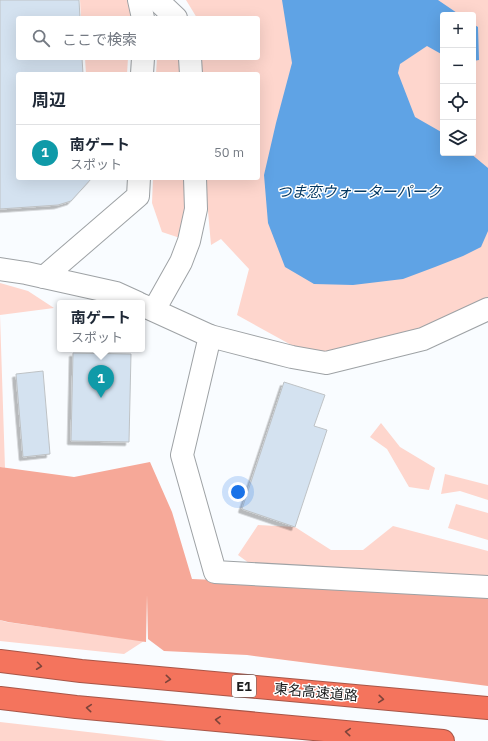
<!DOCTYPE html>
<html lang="ja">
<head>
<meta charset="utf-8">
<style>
  :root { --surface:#fff; --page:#f2f2f3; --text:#1f2937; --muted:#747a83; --line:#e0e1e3; --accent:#b45309 }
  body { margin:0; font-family:"IBM Plex Sans","Noto Sans JP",sans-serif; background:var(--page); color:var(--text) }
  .controls { position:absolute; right:12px; top:12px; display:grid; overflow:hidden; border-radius:4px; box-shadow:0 4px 16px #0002 }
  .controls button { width:36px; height:36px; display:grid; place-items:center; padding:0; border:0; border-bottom:1px solid var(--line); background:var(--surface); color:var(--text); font:20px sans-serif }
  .you { position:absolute; left:238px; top:492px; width:14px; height:14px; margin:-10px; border:3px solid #fff; border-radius:50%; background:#1a73e8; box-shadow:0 0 0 6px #1a73e833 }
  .badge { display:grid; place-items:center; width:26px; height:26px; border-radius:50%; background:var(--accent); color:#fff; font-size:13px; font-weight:700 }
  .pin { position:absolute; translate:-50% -33px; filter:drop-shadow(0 1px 2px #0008) }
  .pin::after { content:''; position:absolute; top:21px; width:14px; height:12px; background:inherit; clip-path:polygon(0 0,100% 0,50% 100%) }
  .popup { position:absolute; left:57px; top:300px; width:88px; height:52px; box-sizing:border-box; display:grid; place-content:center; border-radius:4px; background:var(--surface); filter:drop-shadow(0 1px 3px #0005); font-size:13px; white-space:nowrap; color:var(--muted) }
  .popup b { font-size:15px; color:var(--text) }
  .popup::after { content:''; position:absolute; left:50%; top:100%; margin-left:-8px; border:8px solid transparent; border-top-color:var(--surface) }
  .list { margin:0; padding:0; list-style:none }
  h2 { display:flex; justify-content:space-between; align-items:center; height:52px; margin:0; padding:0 16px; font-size:17px }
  h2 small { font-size:13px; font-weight:400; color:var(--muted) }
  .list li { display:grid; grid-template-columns:26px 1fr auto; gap:12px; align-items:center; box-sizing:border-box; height:56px; padding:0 16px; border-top:1px solid var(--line) }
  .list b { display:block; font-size:15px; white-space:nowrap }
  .list p { margin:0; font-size:13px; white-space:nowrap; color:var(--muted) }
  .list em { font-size:13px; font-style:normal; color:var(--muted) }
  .icon { flex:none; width:22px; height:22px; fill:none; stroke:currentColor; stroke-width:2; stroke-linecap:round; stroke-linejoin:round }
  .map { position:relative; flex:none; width:488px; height:741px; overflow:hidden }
  .search { position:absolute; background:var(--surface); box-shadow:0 4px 16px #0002; left:16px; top:16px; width:244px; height:44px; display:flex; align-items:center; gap:10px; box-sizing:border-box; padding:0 14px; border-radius:4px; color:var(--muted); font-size:15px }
  .panel { position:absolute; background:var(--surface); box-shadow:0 4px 16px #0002; left:16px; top:72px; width:244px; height:108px; border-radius:4px }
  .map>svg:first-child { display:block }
  .green { fill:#fed6cd; fill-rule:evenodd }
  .forest { fill:#f6a898 }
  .water { fill:#5fa3e5 }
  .building { fill:#d4e2f0; stroke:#bec2c5; filter:url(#shadow) }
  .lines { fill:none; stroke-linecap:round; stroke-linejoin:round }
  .minor-casing { stroke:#9ea2a5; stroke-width:24 }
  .highway-casing { stroke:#a85547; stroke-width:24 }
  .minor { stroke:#fff; stroke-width:22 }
  .highway { stroke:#f4745d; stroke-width:22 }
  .oneway { stroke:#7d443a }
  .labels { text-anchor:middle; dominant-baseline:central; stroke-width:3; stroke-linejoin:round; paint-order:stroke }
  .shield { fill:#fff; stroke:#5f6061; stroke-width:1 }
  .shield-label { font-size:13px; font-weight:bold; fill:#1b1c1d }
  .street-label { font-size:14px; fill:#1b1c1d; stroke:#fff }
  .water-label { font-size:15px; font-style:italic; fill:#043963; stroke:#fff }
</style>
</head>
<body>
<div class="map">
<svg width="488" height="741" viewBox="0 0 488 741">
  <defs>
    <filter id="shadow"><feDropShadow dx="-3.5" dy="3.5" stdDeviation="0" flood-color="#0004"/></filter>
  </defs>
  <rect width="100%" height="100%" fill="#f9fcff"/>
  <g class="green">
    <path d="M80 0H130V18H81Z"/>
    <path d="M186 0H488V298L419 329 324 363 237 315 249 269 221 239 211 245 205 178H258V74H198L199 58H258V18H197ZM443 15H473V153H443Z"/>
    <path d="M85 58H128L127 74H86Z"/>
    <path d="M157 58H184L187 74H156Z"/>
    <path d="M153 178H189V241L162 232 152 203Z"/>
    <path d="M0 283 28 291 54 308 0 315 5 468 0 467Z"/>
    <path d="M381 423 400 447 435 468 429 490 409 487 387 449 370 437Z"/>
    <path d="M445 474 488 485V500L460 491 441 494Z"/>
    <path d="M456 504 488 513V540L448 528Z"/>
    <path d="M258 525 295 527 331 550H363L393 526 488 551V584L253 566 238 555Z"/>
    <path d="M0 620 6 622 144 641 124 654 0 641Z"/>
    <path d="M0 722 167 741H0Z"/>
  </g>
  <path class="forest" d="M150 462 172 512 192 579 488 592V686L247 655 164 651 148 639 147 595 146 642 8 622 0 620V467L74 477Z"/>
  <g class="water">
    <path d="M282 0H438L460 15H443V55L427 46 400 64 398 73 415 117 443 133V153H470L488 168V231L481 247 463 256 435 267 403 279 353 285 314 284 285 267 268 223 264 175 276 123 292 63Z"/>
    <path d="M473 24 478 27 479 60 473 61Z"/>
  </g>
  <g class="building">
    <path d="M0 0H79L80 18H18V58H82L83 74H18V178H92L71 201 58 205 0 209Z"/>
    <path d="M73 353 131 354 129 442 71 441Z"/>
    <path d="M43 371 50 454 23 457 16 374Z"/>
    <path d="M284 382 325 395 314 426 327 430 295 527 242 509Z"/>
  </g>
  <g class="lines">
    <defs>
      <g id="minor">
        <path d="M139 0 143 18"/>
        <path d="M157 0 176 18"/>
        <path d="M190 58 191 74"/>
        <path d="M142 74 143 58"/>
        <path d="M0 269 26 273 116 293 138 303"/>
        <path d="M44 277 138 196 139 178"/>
        <path d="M142 305 210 336 292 357 326 363 423 339 488 309"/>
        <path d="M154 310 181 262 189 241 196 209 195 178"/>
        <path d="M210 336 182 455 215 572 488 587"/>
      </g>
      <g id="highway">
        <path d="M0 661 81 671 488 708"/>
        <path d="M0 698 76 707 443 741"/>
      </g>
    </defs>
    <use href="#minor" class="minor-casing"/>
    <use href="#highway" class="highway-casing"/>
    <use href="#minor" class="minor"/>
    <use href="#highway" class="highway"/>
  </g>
  <defs><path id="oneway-chevron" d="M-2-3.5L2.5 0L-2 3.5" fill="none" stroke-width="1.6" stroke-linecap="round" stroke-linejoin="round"/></defs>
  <g class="oneway">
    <use href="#oneway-chevron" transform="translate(39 666) rotate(7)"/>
    <use href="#oneway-chevron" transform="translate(168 679) rotate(5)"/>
    <use href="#oneway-chevron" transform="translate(381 699) rotate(5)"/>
    <use href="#oneway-chevron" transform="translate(89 708) rotate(-175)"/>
    <use href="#oneway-chevron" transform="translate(218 720) rotate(-175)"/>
    <use href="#oneway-chevron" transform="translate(348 732) rotate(-175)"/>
  </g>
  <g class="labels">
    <rect class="shield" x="232" y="675" width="24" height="22" rx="3"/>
    <g class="shield-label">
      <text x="244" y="686">E1</text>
    </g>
    <g class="street-label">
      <text transform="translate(316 692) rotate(5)">東名高速道路</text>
    </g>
    <g class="water-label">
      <text x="359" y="191">つま恋ウォーターパーク</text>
    </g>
  </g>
</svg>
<div class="controls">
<button>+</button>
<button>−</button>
<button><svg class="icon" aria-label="locate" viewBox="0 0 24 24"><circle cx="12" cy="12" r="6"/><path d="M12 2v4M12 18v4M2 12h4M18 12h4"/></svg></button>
<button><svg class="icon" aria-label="layers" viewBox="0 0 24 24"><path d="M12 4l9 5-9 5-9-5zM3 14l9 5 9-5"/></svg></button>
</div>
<div class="you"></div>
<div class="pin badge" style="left:101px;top:398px;background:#0f9aa8">1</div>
<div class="popup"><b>南ゲート</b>スポット</div>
<div class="search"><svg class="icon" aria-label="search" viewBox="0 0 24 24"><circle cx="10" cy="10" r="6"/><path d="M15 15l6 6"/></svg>ここで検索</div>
<section class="panel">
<h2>周辺<small></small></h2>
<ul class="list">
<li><span class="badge" style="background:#0f9aa8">1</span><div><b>南ゲート</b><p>スポット</p></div><em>50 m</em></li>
</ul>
</section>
</div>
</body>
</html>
